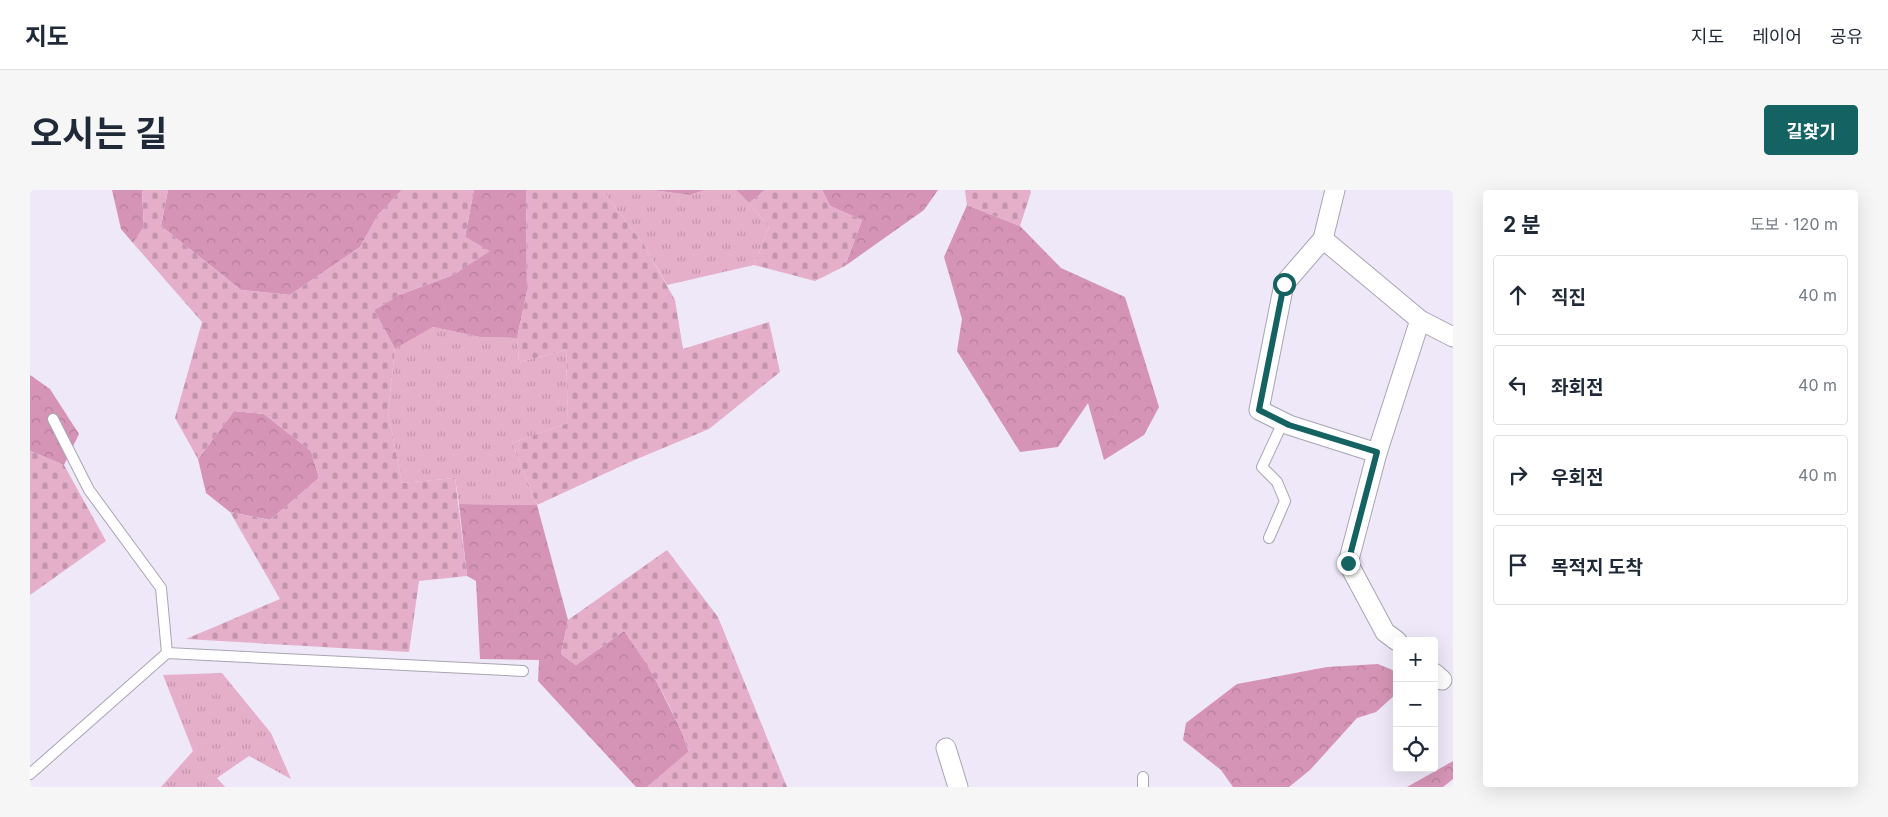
<!DOCTYPE html>
<html lang="ko">
<head>
<meta charset="utf-8">
<style>
  :root { --surface:#fff; --page:#f6f6f7; --text:#1f2937; --muted:#747a83; --line:#e0e1e3; --accent:#146362 }
  body { margin:0; font-family:Inter,"Noto Sans KR",sans-serif; background:var(--page); color:var(--text) }
  .controls { position:absolute; right:15px; bottom:15px; display:grid; overflow:hidden; border-radius:5px; box-shadow:0 5px 20px #0002 }
  .controls button { width:45px; height:45px; display:grid; place-items:center; padding:0; border:0; border-bottom:1px solid var(--line); background:var(--surface); color:var(--text); font:25px sans-serif }
  .stop { position:absolute; width:15px; height:15px; margin:-11px; border:4px solid #146362; border-radius:50%; background:#fff }
  .stop.end { background:#146362; border-color:#fff; box-shadow:0 1px 5px #0008 }
  .list { margin:0; padding:0; list-style:none }
  h2 { display:flex; justify-content:space-between; align-items:center; height:65px; margin:0; padding:0 20px; font-size:21px }
  h2 small { font-size:16px; font-weight:400; color:var(--muted) }
  .list li { display:grid; grid-template-columns:32px 1fr auto; gap:15px; align-items:center; box-sizing:border-box; height:80px; margin:0 10px 10px; padding:0 10px; border:1px solid var(--line); border-radius:5px }
  .list b { display:block; font-size:19px; white-space:nowrap }
  .list em { font-size:16px; font-style:normal; color:var(--muted) }
  .icon { flex:none; width:28px; height:28px; fill:none; stroke:currentColor; stroke-width:2; stroke-linecap:round; stroke-linejoin:round }
  .map { position:relative; flex:none; width:1423px; height:597px; overflow:hidden; border-radius:5px }
  header { display:flex; align-items:center; gap:30px; box-sizing:border-box; height:70px; padding:0 25px; background:var(--surface); border-bottom:1px solid var(--line) }
  header strong { font-size:24px }
  nav { display:flex; gap:28px; margin-inline-start:auto; font-size:18px }
  .intro { display:flex; align-items:center; justify-content:space-between; box-sizing:border-box; height:120px; padding:0 30px }
  h1 { margin:0; font-size:35px }
  .button { padding:12px 22px; border-radius:5px; background:var(--accent); color:#fff; font-size:18px; font-weight:700 }
  main { display:flex; gap:30px; padding:0 30px }
  aside { flex:1; background:var(--surface); border-radius:5px; box-shadow:0 5px 20px #0002 }
  .map>svg:first-child { display:block }
  .grass { fill:url(#grass-tufts) }
  .forest { fill:url(#forest-crowns) }
  .cemetery { fill:url(#cemetery-stones) }
  .lines { fill:none; stroke-linecap:round; stroke-linejoin:round }
  .lane-casing { stroke:#a9a4b2; stroke-width:12 }
  .street-casing { stroke:#a9a4b2; stroke-width:21 }
  .lane { stroke:#fff; stroke-width:10 }
  .street { stroke:#fff; stroke-width:19 }
  .route { stroke:#146362; stroke-width:6 }
</style>
</head>
<body>
<header>
<strong>지도</strong>
<nav><a>지도</a><a>레이어</a><a>공유</a></nav>
</header>
<div class="intro"><h1>오시는 길</h1><a class="button">길찾기</a></div>
<main>
<div class="map">
<svg width="1423" height="597" viewBox="0 0 1423 597">
  <defs>
    <pattern id="grass-tufts" width="24" height="20" patternUnits="userSpaceOnUse" patternTransform="scale(1.25)"><rect width="24" height="20" fill="#e5aec9"/><path d="M3 7l-1-3M5 7V3M7 7l1-3M15 17l-1-3M17 17v-4M19 17l1-3" fill="none" stroke="#c394ac"/></pattern>
    <pattern id="forest-crowns" width="20" height="18" patternUnits="userSpaceOnUse" patternTransform="scale(1.25)"><rect width="20" height="18" fill="#d594b5"/><path d="M2 6a3 3 0 1 1 6 0M12 15a3 3 0 1 1 6 0" fill="none" stroke="#b67e9b"/></pattern>
    <pattern id="cemetery-stones" width="16" height="16" patternUnits="userSpaceOnUse" patternTransform="scale(1.25)"><rect width="16" height="16" fill="#e5aec9"/><path d="M2 7V4a2 2 0 0 1 4 0v3zM10 15v-3a2 2 0 0 1 4 0v3z" fill="#c394ac"/></pattern>
  </defs>
  <rect width="100%" height="100%" fill="#eee8f8"/>
  <g class="grass">
    <path d="M572 0H622L660 5 675 0H706L719 13 739 37 724 75 637 95 614 55Z"/>
    <path d="M403 137 450 147 487 148 489 172 536 160 538 233 482 253 507 315 429 314 425 288 372 293 358 222 365 159Z"/>
    <path d="M192 483 241 543 261 589 219 566 187 588 195 597H131L163 561 133 485Z"/>
  </g>
  <g class="forest">
    <path d="M82 0H113L112 3 114 37 103 53 91 39Z"/>
    <path d="M138 0H372L348 25 330 57 260 105 211 100 131 36Z"/>
    <path d="M444 0H496L497 101 487 148 450 147 403 137 365 159 344 120 369 105 423 85 459 61 435 47Z"/>
    <path d="M572 0H675L660 5 622 0Z"/>
    <path d="M706 0H735L719 13Z"/>
    <path d="M792 0H908L894 20 815 76 832 30 800 16Z"/>
    <path d="M937 15 990 36 1031 78 1095 107 1129 217 1114 245 1074 270 1058 213 1028 257 990 262 927 161 932 129 914 67Z"/>
    <path d="M0 185 20 199 49 244 34 275 0 261Z"/>
    <path d="M204 221 234 224 281 261 289 288 240 330 200 322 176 303 168 269Z"/>
    <path d="M429 314 507 315 538 430 531 464 546 475 594 441 618 475 651 540 659 562 617 597H606L508 491 509 470 450 469 446 391 437 386Z"/>
    <path d="M1348 474 1367 482V503L1346 522 1327 528 1280 580 1259 597H1203L1191 580 1153 550 1156 533 1207 494 1297 477Z"/>
    <path d="M1423 571V589L1413 597H1377Z"/>
  </g>
  <g class="cemetery">
    <path d="M113 0H138L131 36 211 100 260 105 330 57 348 25 372 0H444L435 47 460 61 423 85 369 105 344 120 365 159 358 222 372 293 425 288 437 386 389 391 379 462 156 449 250 409 200 322 240 330 289 288 281 261 234 224 204 221 168 269 145 228 172 132 103 53 114 37 112 3Z"/>
    <path d="M496 0H572L614 55 645 110 653 159 739 132 750 182 679 239 602 271 507 315 482 253 538 233 536 160 489 172 487 148 497 101Z"/>
    <path d="M735 0H792L800 16 832 30 815 76 785 91 724 75 739 37 719 13Z"/>
    <path d="M935 0H1000L1001 2 990 36 937 15Z"/>
    <path d="M0 261 34 275 76 351 0 405Z"/>
    <path d="M637 360 688 427 757 597H617L659 561C643 519 621 478 594 441L546 475 531 464 538 430Z"/>
  </g>
  <g class="lines">
    <defs>
      <g id="lane">
        <path d="M23 229 59 300 131 398 137 463"/>
        <path d="M1239 348 1255 311 1247 292 1232 277 1253 232"/>
        <path d="M0 584 137 463 493 481"/>
        <path d="M1113 587V597"/>
      </g>
      <g id="street">
        <path d="M1305 0 1293 49 1390 130 1423 147"/>
        <path d="M1293 49 1254 94 1229 220 1259 235 1347 263"/>
        <path d="M1367 451 1355 442 1318 373 1347 263 1390 130"/>
        <path d="M1404 483 1412 490"/>
        <path d="M916 558 928 597"/>
      </g>
    </defs>
    <use href="#lane" class="lane-casing"/>
    <use href="#street" class="street-casing"/>
    <use href="#lane" class="lane"/>
    <use href="#street" class="street"/>
  </g>
  <g class="lines">
    <path class="route" d="M1254 94 1229 220 1259 235 1347 262 1318 373"/>
  </g>
</svg>
<div class="controls">
<button>+</button>
<button>−</button>
<button><svg class="icon" aria-label="locate" viewBox="0 0 24 24"><circle cx="12" cy="12" r="6"/><path d="M12 2v4M12 18v4M2 12h4M18 12h4"/></svg></button>
</div>
<div class="stop" style="left:1254px;top:94px"></div>
<div class="stop end" style="left:1318px;top:373px"></div>
</div>
<aside>
<h2>2 분<small>도보 · 120 m</small></h2>
<ul class="list">
<li><svg class="icon" aria-label="ahead" viewBox="0 0 24 24"><path d="M12 20V5M6 11l6-6 6 6"/></svg><div><b>직진</b></div><em>40 m</em></li>
<li><svg class="icon" aria-label="left" viewBox="0 0 24 24"><path d="M17 20v-9H6M10 6l-5 5 5 5"/></svg><div><b>좌회전</b></div><em>40 m</em></li>
<li><svg class="icon" aria-label="right" viewBox="0 0 24 24"><path d="M7 20v-9h11M14 6l5 5-5 5"/></svg><div><b>우회전</b></div><em>40 m</em></li>
<li><svg class="icon" aria-label="arrive" viewBox="0 0 24 24"><path d="M6 21V4h12l-3 4 3 4H6"/></svg><div><b>목적지 도착</b></div></li>
</ul>
</aside>
</main>
</body>
</html>
